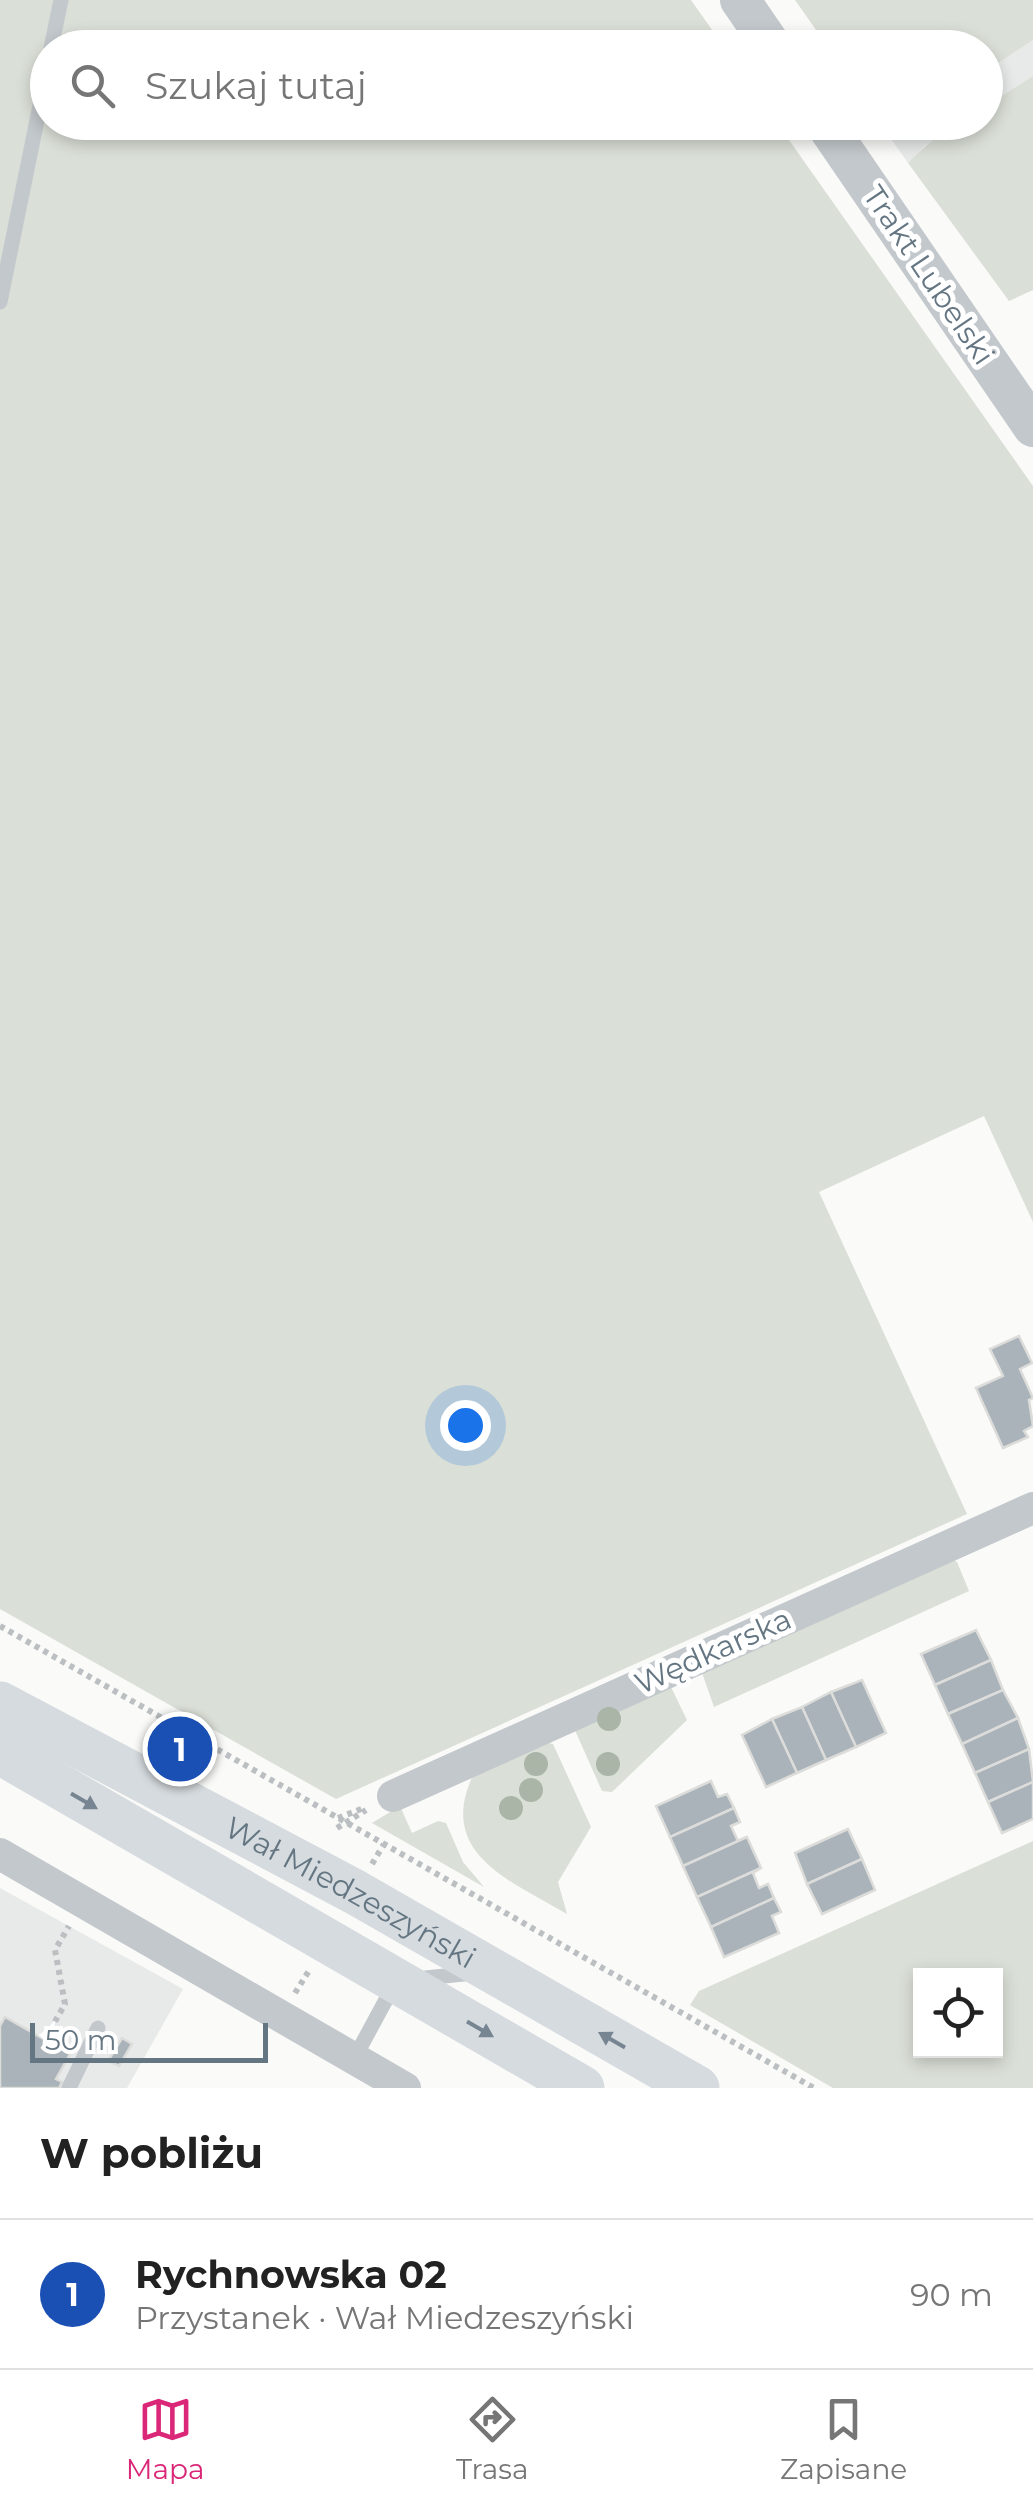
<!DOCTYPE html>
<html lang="pl">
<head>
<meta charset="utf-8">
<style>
  :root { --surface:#fff; --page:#f6f6f6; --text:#222; --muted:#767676; --line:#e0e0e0; --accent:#db2777 }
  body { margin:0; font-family:Montserrat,sans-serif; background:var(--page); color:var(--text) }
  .controls { position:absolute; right:30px; bottom:30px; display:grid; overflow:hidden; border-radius:0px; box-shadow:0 5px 15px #0003 }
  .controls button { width:90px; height:90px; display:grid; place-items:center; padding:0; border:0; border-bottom:2px solid var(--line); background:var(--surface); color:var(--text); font:50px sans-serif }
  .scale { position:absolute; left:30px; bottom:25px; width:238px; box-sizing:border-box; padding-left:10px; border:5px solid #657683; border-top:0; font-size:28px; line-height:35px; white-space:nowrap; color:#657683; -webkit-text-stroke:8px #fff; paint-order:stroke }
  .you { position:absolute; left:465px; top:1425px; width:35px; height:35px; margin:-25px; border:8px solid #fff; border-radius:50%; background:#1a73e8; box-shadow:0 0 0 15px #1a73e833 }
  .badge { display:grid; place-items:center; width:65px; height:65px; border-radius:50%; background:var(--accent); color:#fff; font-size:32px; font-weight:700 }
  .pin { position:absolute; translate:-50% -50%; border:5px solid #fff; box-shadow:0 2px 10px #0006 }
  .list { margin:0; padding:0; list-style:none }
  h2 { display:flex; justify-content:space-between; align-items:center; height:130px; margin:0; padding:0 40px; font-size:42px }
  h2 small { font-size:32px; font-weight:400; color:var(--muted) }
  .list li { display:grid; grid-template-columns:65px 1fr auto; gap:30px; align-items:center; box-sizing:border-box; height:150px; padding:0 40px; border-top:2px solid var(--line) }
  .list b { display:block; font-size:38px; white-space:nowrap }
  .list p { margin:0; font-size:32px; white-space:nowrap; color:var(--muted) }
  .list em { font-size:32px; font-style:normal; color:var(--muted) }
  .icon { flex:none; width:55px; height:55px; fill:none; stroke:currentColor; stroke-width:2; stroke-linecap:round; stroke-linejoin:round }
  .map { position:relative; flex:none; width:1033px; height:2088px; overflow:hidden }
  .search { position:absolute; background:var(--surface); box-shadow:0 5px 15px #0003; left:30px; right:30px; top:30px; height:110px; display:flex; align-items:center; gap:25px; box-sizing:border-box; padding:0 35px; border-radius:55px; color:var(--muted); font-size:38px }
  .sheet { height:280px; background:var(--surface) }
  nav { display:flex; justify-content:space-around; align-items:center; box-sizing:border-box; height:140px; border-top:2px solid var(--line); background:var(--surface); font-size:28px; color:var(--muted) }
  nav a { display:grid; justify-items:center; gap:5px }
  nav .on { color:var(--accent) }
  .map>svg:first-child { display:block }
  .built { fill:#e8e9e9 }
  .green { fill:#dadfd7; fill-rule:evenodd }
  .building { fill:#aab3b9; stroke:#dcdcda; stroke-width:2.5 }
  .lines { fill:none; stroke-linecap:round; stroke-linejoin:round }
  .path { stroke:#bbbfc2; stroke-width:6; stroke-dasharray:5 5; stroke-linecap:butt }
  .service { stroke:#c3c8cc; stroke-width:15 }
  .minor { stroke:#c3c8cc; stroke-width:32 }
  .tertiary { stroke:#c3c8cc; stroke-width:40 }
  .secondary { stroke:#d6dbdf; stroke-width:45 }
  .tree { fill:#aab4a7 }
  .oneway { fill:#768591 }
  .labels { text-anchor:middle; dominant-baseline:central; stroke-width:10; stroke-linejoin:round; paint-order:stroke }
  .street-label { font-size:30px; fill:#657683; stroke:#fff }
</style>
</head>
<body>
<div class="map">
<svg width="1033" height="2088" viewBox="0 0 1033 2088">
  <rect width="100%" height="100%" fill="#fafaf8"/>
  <g class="built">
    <path d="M1033 40V76L986 106V71Z"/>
    <path d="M900 122 960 123 924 146 908 163 882 126Z"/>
    <path d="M0 1888 183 1989 127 2088H0Z"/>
  </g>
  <g class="green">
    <path d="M0 0H691L724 47 48 48V122L777 123 1033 486V1222L984 1116 819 1192 967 1514 336 1799 0 1609Z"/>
    <path d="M795 0H1033V40L986 71V48L828 47Z"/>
    <path d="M1033 76V290L1009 301 908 163C931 139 953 122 986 122V106Z"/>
    <path d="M949 1558 957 1562 969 1591 714 1707 701 1670Z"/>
    <path d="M671 1687 687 1720 612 1792 602 1791 574 1728Z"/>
    <path d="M539 1741 553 1744 591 1827 558 1882 567 1914C507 1879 433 1852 476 1769Z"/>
    <path d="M400 1806 412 1833 438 1821 446 1823 463 1862 484 1887 372 1823Z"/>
    <path d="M1033 1841V2088H833L690 2005 699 1991ZM920 1976H996V2050H920Z"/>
  </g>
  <g class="building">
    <path d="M1019 1336 1032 1363 1020 1369 1033 1398 1029 1400 1033 1426 1024 1431 1028 1437 1003 1448 976 1388 1003 1376 990 1349Z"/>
    <path d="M976 1630 991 1660 935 1685 921 1654Z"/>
    <path d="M991 1660 1003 1690 948 1714 935 1685Z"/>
    <path d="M862 1680 886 1733 856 1747 831 1692Z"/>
    <path d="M1003 1690 1018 1718 962 1744 948 1714Z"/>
    <path d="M831 1692 856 1747 826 1760 802 1707Z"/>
    <path d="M802 1707 826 1760 797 1773 772 1719Z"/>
    <path d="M1018 1718 1029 1749 975 1773 962 1744Z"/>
    <path d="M772 1719 797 1773 766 1787 742 1735Z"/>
    <path d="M1029 1749 1033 1782 988 1802 975 1773Z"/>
    <path d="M711 1781 718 1797 727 1794 734 1808 670 1837 656 1806Z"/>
    <path d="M1033 1782V1819L1002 1833 988 1802Z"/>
    <path d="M734 1808 740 1822 731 1826 738 1841 747 1837 683 1866 670 1837Z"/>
    <path d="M848 1829 862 1859 807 1884 795 1853Z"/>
    <path d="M747 1837 761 1868 697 1897 683 1866Z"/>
    <path d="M862 1859 875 1890 822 1914 807 1884Z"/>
    <path d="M761 1868 753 1873 759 1888 768 1884 774 1898 711 1927 697 1897Z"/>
    <path d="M774 1898 781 1912 772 1916 779 1933 724 1957 711 1927Z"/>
    <path d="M5 2017 70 2054 56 2079 62 2082 59 2088H0V2026Z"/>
    <path d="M122 2038 132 2044 119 2066 108 2061Z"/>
  </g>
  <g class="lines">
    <g class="path">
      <path d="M0 1626 814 2088"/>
      <path d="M338 1818 364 1808"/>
      <path d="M337 1828 366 1810"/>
      <path d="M372 1864 384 1844"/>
      <path d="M295 1993 310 1969"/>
      <path d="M45 2039 65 2004 55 1950 69 1926"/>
    </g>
    <g class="service">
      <path d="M51 48 61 0"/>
      <path d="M0 302 48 66"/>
      <path d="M416 1979 473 1973"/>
      <path d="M354 2059 395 1983"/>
      <path d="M69 2088 98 2028"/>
    </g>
    <g class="minor">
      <path d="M393 1796 1033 1508"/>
      <path d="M0 1854 405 2088"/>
    </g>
    <g class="tertiary">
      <path d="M740 0 773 48"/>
      <path d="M824 122 1033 427"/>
    </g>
    <g class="secondary">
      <path id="s1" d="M0 1704 355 1892 697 2088"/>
      <path d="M0 1752 582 2088"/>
    </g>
  </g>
  <g class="tree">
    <circle cx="609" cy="1719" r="12"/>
    <circle cx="536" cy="1764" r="12"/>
    <circle cx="608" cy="1764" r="12"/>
    <circle cx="531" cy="1790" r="12"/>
    <circle cx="511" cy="1808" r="12"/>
  </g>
  <defs><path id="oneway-solid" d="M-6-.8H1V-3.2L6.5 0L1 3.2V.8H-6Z" transform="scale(2.5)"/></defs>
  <g class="oneway">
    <use href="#oneway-solid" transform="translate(84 1801) rotate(30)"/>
    <use href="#oneway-solid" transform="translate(480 2029) rotate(30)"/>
    <use href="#oneway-solid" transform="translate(612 2040) rotate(-150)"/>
  </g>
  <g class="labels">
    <g class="street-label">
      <text transform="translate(929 275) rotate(56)">Trakt Lubelski</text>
      <text transform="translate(713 1651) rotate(-24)">Wędkarska</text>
      <text stroke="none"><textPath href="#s1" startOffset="398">Wał Miedzeszyński</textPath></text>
    </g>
  </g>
</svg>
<div class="controls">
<button><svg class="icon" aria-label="locate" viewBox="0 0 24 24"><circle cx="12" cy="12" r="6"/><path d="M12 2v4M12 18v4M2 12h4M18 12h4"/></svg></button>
</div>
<div class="scale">50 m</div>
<div class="you"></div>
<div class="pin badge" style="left:180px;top:1749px;background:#1a4fb4">1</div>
<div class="search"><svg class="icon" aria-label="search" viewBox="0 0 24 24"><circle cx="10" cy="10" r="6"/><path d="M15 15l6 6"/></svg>Szukaj tutaj</div>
</div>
<section class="sheet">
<h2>W pobliżu<small></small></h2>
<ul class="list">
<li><span class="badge" style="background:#1a4fb4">1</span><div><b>Rychnowska 02</b><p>Przystanek · Wał Miedzeszyński</p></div><em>90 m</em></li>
</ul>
</section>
<nav>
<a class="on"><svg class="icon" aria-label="map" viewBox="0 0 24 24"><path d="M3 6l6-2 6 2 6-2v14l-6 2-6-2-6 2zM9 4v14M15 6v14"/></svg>Mapa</a>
<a><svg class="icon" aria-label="directions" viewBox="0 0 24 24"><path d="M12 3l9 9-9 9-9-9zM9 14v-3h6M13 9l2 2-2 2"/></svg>Trasa</a>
<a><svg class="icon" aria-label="saved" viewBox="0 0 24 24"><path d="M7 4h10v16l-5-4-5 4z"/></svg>Zapisane</a>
</nav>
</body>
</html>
